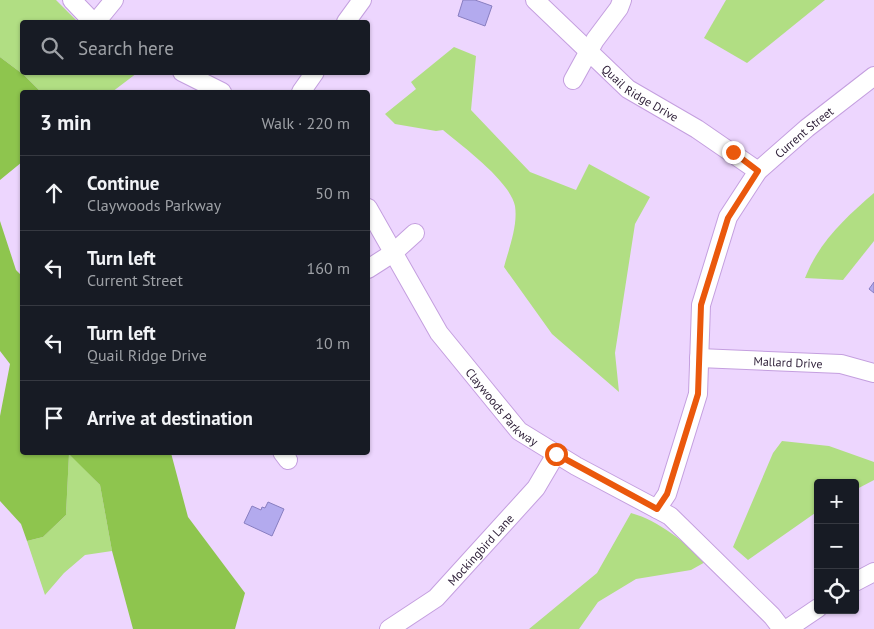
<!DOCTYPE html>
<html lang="en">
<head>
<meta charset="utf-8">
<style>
  :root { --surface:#171b24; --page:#20242c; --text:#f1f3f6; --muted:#9ea1a6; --line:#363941 }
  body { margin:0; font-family:"PT Sans",sans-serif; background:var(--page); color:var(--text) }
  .controls { position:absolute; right:15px; bottom:15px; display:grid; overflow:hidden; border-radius:5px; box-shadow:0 1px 4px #0004 }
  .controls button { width:45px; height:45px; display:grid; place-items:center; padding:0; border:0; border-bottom:1px solid var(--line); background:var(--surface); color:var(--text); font:25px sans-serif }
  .stop { position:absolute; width:15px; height:15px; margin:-11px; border:4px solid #ea580c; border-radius:50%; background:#fff }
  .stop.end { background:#ea580c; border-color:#fff; box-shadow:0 1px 5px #0008 }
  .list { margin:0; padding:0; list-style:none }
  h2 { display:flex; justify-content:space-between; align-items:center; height:65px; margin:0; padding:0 20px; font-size:21px }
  h2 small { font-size:16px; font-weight:400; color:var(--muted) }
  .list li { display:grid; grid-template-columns:32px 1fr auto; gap:15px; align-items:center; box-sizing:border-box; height:75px; padding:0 20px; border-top:1px solid var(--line) }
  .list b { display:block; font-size:19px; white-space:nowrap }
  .list p { margin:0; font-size:16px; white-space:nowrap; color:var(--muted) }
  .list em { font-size:16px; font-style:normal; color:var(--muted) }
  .icon { flex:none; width:28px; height:28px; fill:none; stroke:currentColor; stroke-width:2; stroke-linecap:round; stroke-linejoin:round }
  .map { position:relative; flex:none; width:874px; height:629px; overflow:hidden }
  .search { position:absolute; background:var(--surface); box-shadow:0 1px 4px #0004; left:20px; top:20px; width:350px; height:55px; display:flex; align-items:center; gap:12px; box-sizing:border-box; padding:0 18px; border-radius:5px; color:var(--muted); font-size:19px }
  .panel { position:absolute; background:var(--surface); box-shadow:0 1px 4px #0004; left:20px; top:90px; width:350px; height:365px; border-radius:5px }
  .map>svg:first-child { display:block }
  .green { fill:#b1de83 }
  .forest { fill:#8ec54e }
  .building { fill:#b3aaee; stroke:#887ec0 }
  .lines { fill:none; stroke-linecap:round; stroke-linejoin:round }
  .minor-casing { stroke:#c49fdf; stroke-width:20 }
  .minor { stroke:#fff; stroke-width:18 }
  .route { stroke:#ea580c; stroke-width:6 }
  .labels { text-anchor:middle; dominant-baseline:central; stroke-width:4; stroke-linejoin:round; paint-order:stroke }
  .street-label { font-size:12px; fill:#2c1d36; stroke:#f1eaf8 }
</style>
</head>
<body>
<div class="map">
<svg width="874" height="629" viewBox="0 0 874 629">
  <rect width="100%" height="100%" fill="#edd6fe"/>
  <g class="green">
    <path d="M0 0H56L78 22H22V72L137 73 112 92H41L24 75 0 57Z"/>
    <path d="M726 0H825L747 63 704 38Z"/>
    <path d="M454 47 476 56 471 110 530 172 576 190 589 164 650 197 635 224 615 353 619 392 552 334 504 267C509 248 518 226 515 206 510 181 462 146 443 130L436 131 395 124 385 114 416 89 411 82Z"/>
    <path d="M874 193V241L843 280 805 278C819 242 845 218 874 193Z"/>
    <path d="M782 441 829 446 874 462V480L855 490V483H818V511L748 560 733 547 773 453Z"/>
    <path d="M69 453 100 485 112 551 85 555 64 573 45 595 27 541 43 537 66 515Z"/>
    <path d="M631 513C660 521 684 543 707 561L691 570 636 579 598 602 579 629H529L597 573Z"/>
  </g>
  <g class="forest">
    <path d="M0 57 24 75 41 92H22V162L0 180Z"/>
    <path d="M0 221 16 270 22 276V452L171 453 188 517 245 593 235 629H133L112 551 100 485 69 454 66 515 43 537 27 541 21 524 0 501V416L10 364 0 351Z"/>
  </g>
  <g class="building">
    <path d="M463 0H475L492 6 485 26 458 16Z"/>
    <path d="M874 282V293L869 289Z"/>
    <path d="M268 502 284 509 272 536 244 523 252 506 261 510 262 507 265 508Z"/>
  </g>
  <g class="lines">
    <defs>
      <g id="minor">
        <path d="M72 0 93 22"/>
        <path id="s1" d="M535 0 628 89 697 129 758 171"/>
        <path d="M96 22 114 0"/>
        <path d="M346 22 362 0"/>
        <path d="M182 72 222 92"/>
        <path d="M573 80 595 40 619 8 622 0"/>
        <path d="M301 92 315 72"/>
        <path id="s2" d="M368 208 439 333 519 431 576 466 670 516 772 616 782 629"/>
        <path d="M368 269 393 253 415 233"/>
        <path id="s3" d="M699 358 841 364 874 373"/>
        <path d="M282 452 288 460"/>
        <path id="s4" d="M657 509 667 494 698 394 701 305 728 217 758 171 807 128 874 76"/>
        <path d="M855 582 874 572"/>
        <path id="s5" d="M389 629 436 598 536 488 556 454"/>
        <path d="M787 629 818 608"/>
      </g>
    </defs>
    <use href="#minor" class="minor-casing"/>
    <use href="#minor" class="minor"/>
  </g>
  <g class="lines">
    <path class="route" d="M556 454 657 509 667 494 698 394 701 305 728 218 758 171 733 152"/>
  </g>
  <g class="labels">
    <g class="street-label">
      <text stroke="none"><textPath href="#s1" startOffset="141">Quail Ridge Drive</textPath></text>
      <text stroke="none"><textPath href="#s4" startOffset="419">Current Street</textPath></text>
      <text stroke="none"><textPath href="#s3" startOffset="89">Mallard Drive</textPath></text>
      <text stroke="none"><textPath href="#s2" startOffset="241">Claywoods Parkway</textPath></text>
      <text stroke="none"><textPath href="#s5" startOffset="122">Mockingbird Lane</textPath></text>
    </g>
  </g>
</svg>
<div class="controls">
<button>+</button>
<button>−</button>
<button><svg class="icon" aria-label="locate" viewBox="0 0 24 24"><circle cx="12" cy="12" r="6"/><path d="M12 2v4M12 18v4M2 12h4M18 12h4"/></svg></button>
</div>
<div class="stop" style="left:556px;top:454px"></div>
<div class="stop end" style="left:733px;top:152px"></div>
<div class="search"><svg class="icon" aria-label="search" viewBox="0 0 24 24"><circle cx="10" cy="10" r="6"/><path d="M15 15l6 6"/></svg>Search here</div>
<section class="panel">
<h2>3 min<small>Walk · 220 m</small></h2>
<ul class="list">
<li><svg class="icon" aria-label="ahead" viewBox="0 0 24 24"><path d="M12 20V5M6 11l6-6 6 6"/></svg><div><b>Continue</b><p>Claywoods Parkway</p></div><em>50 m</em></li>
<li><svg class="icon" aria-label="left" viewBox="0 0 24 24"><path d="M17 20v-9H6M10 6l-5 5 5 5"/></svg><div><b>Turn left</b><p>Current Street</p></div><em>160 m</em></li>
<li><svg class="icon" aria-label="left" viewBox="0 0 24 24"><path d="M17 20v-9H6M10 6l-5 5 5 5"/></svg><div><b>Turn left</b><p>Quail Ridge Drive</p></div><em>10 m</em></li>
<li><svg class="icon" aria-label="arrive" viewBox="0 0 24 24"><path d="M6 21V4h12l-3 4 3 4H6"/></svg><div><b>Arrive at destination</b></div></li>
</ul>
</section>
</div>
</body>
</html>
